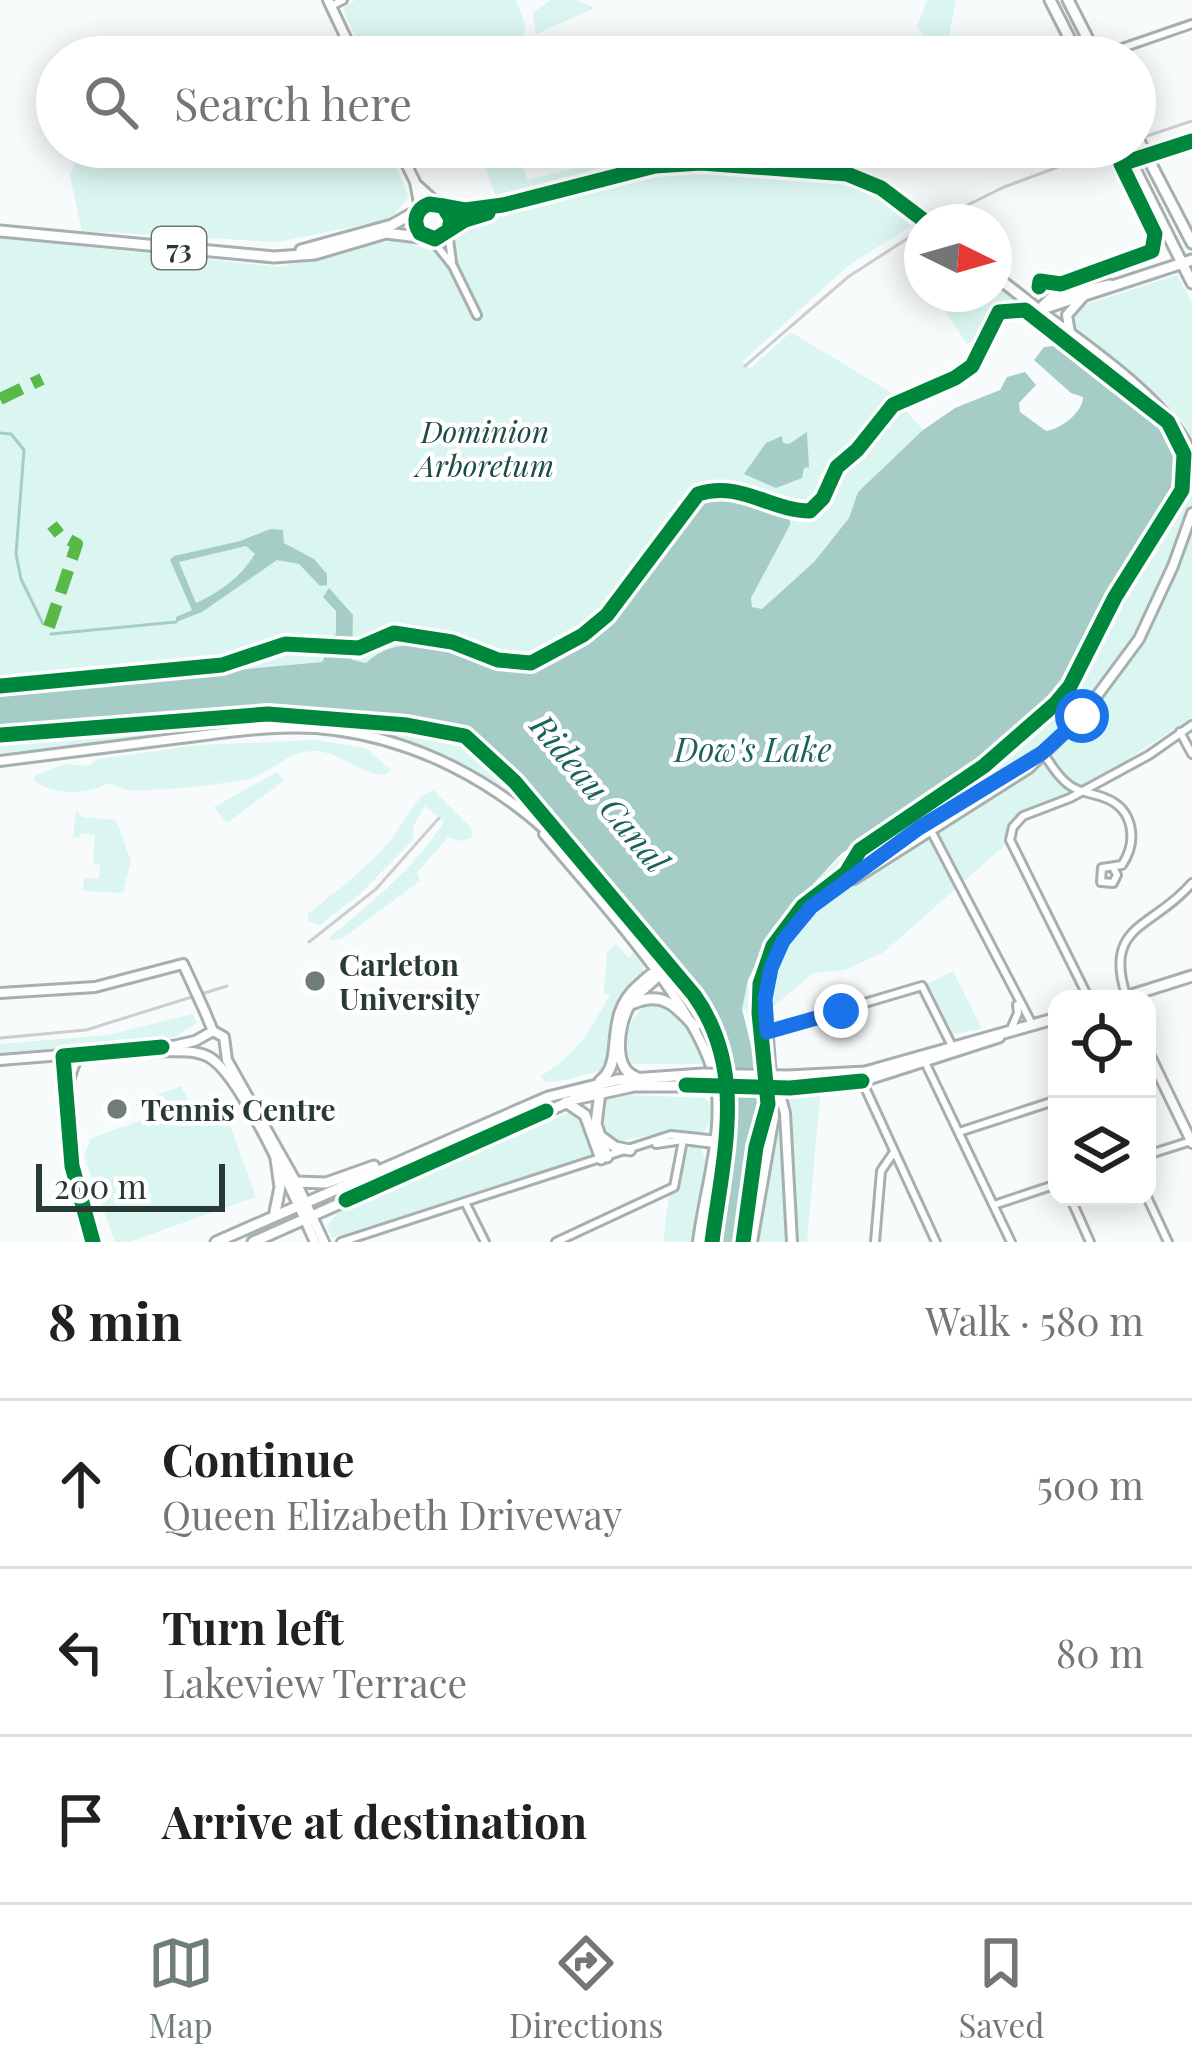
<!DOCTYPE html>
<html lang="en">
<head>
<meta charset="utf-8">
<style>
  :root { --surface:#fff; --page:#f6f6f6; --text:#202124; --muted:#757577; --line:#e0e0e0; --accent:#707e7b }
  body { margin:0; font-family:"Playfair Display",serif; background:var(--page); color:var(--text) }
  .controls { position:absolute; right:36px; bottom:36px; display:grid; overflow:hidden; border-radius:24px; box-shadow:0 6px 30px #0003 }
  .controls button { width:108px; height:108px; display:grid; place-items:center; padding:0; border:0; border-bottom:3px solid var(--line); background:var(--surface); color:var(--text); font:60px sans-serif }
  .compass { position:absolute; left:904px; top:204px; width:108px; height:108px; border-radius:50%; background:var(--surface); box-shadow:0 6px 30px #0003; rotate:95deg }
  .scale { position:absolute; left:36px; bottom:30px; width:189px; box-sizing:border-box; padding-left:12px; border:6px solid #283a36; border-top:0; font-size:33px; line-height:42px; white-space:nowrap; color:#283a36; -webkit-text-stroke:9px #fff; paint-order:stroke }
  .stop { position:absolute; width:36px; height:36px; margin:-27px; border:9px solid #1a73e8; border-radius:50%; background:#fff }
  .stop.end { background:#1a73e8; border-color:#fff; box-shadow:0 3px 12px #0008 }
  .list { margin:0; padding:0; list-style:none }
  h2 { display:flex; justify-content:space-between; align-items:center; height:156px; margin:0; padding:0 48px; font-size:51px }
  h2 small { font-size:39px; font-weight:400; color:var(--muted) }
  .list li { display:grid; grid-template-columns:78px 1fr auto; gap:36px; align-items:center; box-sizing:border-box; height:168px; padding:0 48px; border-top:3px solid var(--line) }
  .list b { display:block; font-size:45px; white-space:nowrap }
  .list p { margin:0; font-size:39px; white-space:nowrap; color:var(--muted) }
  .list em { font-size:39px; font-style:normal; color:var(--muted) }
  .icon { flex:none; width:66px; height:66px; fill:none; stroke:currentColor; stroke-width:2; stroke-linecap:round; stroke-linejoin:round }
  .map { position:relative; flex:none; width:1192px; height:1242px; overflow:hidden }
  .search { position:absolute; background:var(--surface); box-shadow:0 6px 30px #0003; left:36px; right:36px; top:36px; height:132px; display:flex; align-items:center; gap:30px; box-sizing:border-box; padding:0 42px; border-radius:66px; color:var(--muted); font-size:45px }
  .sheet { height:660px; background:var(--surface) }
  nav { display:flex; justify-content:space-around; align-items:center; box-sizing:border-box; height:168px; border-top:3px solid var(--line); background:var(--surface); font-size:33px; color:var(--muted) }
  nav a { display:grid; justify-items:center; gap:6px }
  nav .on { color:var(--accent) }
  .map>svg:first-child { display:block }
  .green { fill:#dbf6f1 }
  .water { fill:#a5cdc6; fill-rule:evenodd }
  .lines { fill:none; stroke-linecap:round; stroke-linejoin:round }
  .stream { stroke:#a5cdc6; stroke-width:3 }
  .minor-casing { stroke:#a6b0af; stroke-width:12 }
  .tertiary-casing { stroke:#a6b0af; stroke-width:14 }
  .secondary-casing { stroke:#a6b0af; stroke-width:14 }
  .primary-casing { stroke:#a6b0af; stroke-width:15 }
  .minor { stroke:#fefefe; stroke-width:6 }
  .tertiary { stroke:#fefefe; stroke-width:8 }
  .secondary { stroke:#fefefe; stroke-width:8 }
  .primary { stroke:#fefefe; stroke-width:9 }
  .tram { stroke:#cccfcf; stroke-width:3 }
  .tertiary-bridge-casing { stroke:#a6b0af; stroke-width:14; stroke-linecap:butt }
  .primary-bridge-casing { stroke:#a6b0af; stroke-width:15; stroke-linecap:butt }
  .tertiary-bridge { stroke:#fefefe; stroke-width:8 }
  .primary-bridge { stroke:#fefefe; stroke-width:9 }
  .quiet { stroke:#58b947; stroke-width:12; stroke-dasharray:24 12; stroke-linecap:butt }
  .cycleway-casing { stroke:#fff; stroke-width:22 }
  .cycleway { stroke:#00873e; stroke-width:15 }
  .route { stroke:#1a73e8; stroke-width:15 }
  .poi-dot { fill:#707e7b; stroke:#fff; stroke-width:4.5 }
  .labels { text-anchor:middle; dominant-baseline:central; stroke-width:9; stroke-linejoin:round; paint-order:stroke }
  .shield { fill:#fff; stroke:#687572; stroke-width:3 }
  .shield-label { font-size:27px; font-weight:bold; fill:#283a36 }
  .park-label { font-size:30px; font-style:italic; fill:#1a4b44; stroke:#fff }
  .poi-label { font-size:30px; font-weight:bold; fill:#283a36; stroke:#fff; text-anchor:start }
  .water-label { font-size:33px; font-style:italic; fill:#1b6359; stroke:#fff }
</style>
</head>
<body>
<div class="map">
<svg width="1192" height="1242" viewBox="0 0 1192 1242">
  <rect width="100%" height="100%" fill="#f7fbfb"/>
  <g class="green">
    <path d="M355 0H516L526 27 519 45 492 57H365L344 12V7Z"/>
    <path d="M551 0H576L595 8 536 34 533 13Z"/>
    <path d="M927 0H956L947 46 942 50 931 44 917 27Z"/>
    <path d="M109 147H182L199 163 226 151V147H387L409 197 390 219 277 242 82 231 70 176 75 163Z"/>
    <path d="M495 147H514L528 180 663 147H839L843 150V161L709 153 642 158 495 195 482 158 497 154Z"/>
    <path d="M667 170 853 182 868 189 911 226 848 266 742 362 750 369 791 332 890 392 923 430 858 492 849 518 814 562 762 609 752 606 751 598 790 525 700 498 620 610 590 635 527 672 424 644 366 663 323 662 0 692V238L280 267 397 239 432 251 452 244 468 223Z"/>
    <path d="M1177 275 1192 303V441L1166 403 1074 329 1070 316 1078 307Z"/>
    <path d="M994 284 1017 302 1026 321H1002L995 326 989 322 976 340 967 344 934 294H994Z"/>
    <path d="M1192 457V718C1150 743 1111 774 1067 795 1048 803 1031 806 1014 818L1005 845 884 952 845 970 813 973 773 1007 749 1011 761 1060 758 1061 746 1010 741 1009C765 900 857 844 942 784 971 764 1007 747 1031 721 1078 672 1100 607 1136 550 1155 519 1181 505 1184 465Z"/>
    <path d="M265 716 393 725 464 737 514 783 708 1019 705 1021C677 974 637 934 602 892 578 865 556 834 528 811 371 678 184 734 0 757V737Z"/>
    <path d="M315 740 366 748 391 770 385 775C359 774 341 752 315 751 290 751 276 768 255 777 242 783 137 794 124 789 118 787 114 784 108 783 90 795 50 796 34 780L35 776 65 764 88 766 98 759 199 745Z"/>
    <path d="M277 772 284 781 227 823 214 807Z"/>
    <path d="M433 790 472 829V838L460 841 448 837 417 873 420 881 343 938 330 941 331 936C373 902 414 868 444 822L425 806 413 827V840L361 893 320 925 308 921V914C335 892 366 869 389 842 404 824 411 800 433 790Z"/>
    <path d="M76 811 83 817 116 820 131 861 123 893 83 891 84 878 99 879 100 865 93 863 95 835 80 833 79 838 73 837Z"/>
    <path d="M616 944 629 958 634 952 644 968 641 979 619 1002 609 1069C591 1072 559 1084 545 1082L541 1076C580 1051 587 1035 610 995L604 992 607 952Z"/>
    <path d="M953 971 982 1029 953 1034 927 984Z"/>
    <path d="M655 1004C682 1011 695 1039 703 1064H628C626 1038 626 1010 655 1004Z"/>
    <path d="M193 1014 197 1023 175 1037 0 1053V1044L107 1035Z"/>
    <path d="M181 1086 196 1116 223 1106 256 1197 129 1242H115L84 1156 91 1138 156 1115 151 1097Z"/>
    <path d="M630 1095 705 1098 710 1103V1123L703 1132 661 1133 616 1142 603 1131 606 1100Z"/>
    <path d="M820 1096 807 1242H795L789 1097Z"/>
    <path d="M567 1113H578L587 1127 592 1151 589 1156 332 1238 327 1226 338 1213Z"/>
    <path d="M781 1116 788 1242H756Z"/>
    <path d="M693 1145 701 1149 706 1161 695 1242H663L669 1194 680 1186 685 1151Z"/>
  </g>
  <g class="water">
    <path d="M1062 345C1109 382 1192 424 1175 493L1178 495 1135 552 1107 596 1063 684 1031 721 978 762 842 853 774 926 748 980 742 1009 760 1082 741 1242H719C727 1185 746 1118 732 1061 727 1044 718 1027 709 1012 683 971 496 744 462 734 428 723 390 721 354 718 235 709 119 723 0 733V692L322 662 336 633V611L323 597 329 588 353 615 352 660 366 663C407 623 479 659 527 671L590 635 620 610 700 498C730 489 766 497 790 515V525L751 598 752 607 762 609 814 562 849 518 858 492 923 430 955 408 1000 390 1007 377 1025 372 1036 385 1019 403 1020 412 1046 431C1061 429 1083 412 1083 397L1071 393 1034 360 1044 347Z"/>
    <path d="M807 432 809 467 804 468 802 478 776 488 744 474 766 443 782 436 783 443 789 444Z"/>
    <path d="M270 529 283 530 284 543 314 559 327 574V585L320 586 299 564 277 560 202 612 176 622V617L192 610 170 560 174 556 240 541ZM246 546 255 554C241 577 220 592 196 603L179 562Z"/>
  </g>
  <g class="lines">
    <g class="stream">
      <path d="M0 433 11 434 24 450 16 554 21 579 43 624"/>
      <path d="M51 634 176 622"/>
    </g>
    <defs>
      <g id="minor">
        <path d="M331 6 343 0"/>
        <path d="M1096 57 1192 24"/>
        <path d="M448 232 452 262"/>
        <path d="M433 241 453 266 477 315"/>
        <path d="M914 271 922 265"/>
        <path d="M1180 732 1192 754"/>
        <path d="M1043 753C1052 766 1062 783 1076 789 1085 793 1096 794 1105 798 1134 809 1138 841 1122 865L1102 868 1101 882 1113 883 1117 875 1114 869"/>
        <path d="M929 827 1033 1026"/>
        <path d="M1126 995C1103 924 1154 928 1192 883"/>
        <path d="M1089 999 1010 840 1013 827 1023 816 1070 798 1149 755 1192 725"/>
        <path d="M1010 1031 1018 1013 1017 1005"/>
        <path d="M767 1032 922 986 953 1048"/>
        <path d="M81 1054C51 1101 74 1193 93 1242"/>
        <path d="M63 1056 66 1086"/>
        <path d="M923 1058 1011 1242"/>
        <path d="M862 1081 936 1242"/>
        <path d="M959 1132 1057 1100"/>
        <path d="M656 1144 683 1140 714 1144"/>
        <path d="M1147 1155 1191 1141"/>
        <path d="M1070 1197 1090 1242"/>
        <path d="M1147 1197 1168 1242"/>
        <path d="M465 1202 485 1242"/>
        <path d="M994 1205 1057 1184"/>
        <path d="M341 1242 671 1135 718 1140"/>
        <path d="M556 1242 674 1187 683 1140"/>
        <path d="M875 1242 881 1171 894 1152"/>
      </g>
      <g id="tertiary">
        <path d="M328 0 355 57"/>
        <path d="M398 147 415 182 420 208"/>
        <path d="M417 185 438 204"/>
        <path d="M0 993 95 987 183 964 190 979"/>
        <path d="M205 1012 213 1031 224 1037 227 1060 296 1182 324 1242"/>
        <path d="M142 1050C163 1054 187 1047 207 1056 240 1070 298 1205 315 1242"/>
        <path d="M1147 1050 1192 1143"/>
        <path d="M0 1060 173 1046 195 1041 213 1031"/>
      </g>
      <g id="secondary">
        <path d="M1039 310C1086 345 1173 403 1192 456"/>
        <path d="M1070 333 1067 315 1082 298"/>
        <path d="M0 761C60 753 121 746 181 738 232 732 283 723 335 730 417 741 492 780 552 836 585 866 612 906 640 941 673 981 709 1019 721 1071 733 1124 715 1189 704 1242"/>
        <path d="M544 834C594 894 712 1019 717 1094 721 1142 704 1194 698 1242"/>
        <path d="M854 879 1029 768 1082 716 1139 639 1173 566 1192 513"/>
        <path d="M777 1083 785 1113 792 1242"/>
        <path d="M752 1242 774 1116 765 999 771 968 783 941 811 907 869 862 1043 753"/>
      </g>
      <g id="primary">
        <path d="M1050 0 1079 57"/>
        <path d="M1068 0 1097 57"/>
        <path d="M1140 143 1192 243"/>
        <path d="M1124 147 1192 283"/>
        <path d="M443 206 465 210 503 205 655 166 701 163 847 174 881 188 926 222"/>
        <path d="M0 231 274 257 315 254 386 233 435 239 465 220 503 205"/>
        <path d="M301 250 392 225 429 204 447 209 451 219 449 230"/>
        <path d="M994 275 1039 310"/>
        <path d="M1039 310 1192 260"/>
        <path d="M1039 310 1051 298 1110 285"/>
        <path d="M1119 999 1192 976"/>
        <path d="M634 1003C663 991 676 1006 695 1027"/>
        <path d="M788 1076 865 1072 1057 1018"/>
        <path d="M636 1077C612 1069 618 1025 629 1006 637 991 654 983 664 969"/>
        <path d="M600 1081C627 1061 601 1017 639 985 648 977 652 972 664 969"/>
        <path d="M790 1088 859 1082 999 1037"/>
        <path d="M600 1092 596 1124 607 1157"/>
        <path d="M566 1102 585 1115 601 1159"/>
        <path d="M603 1138 615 1147 630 1150"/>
        <path d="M296 1182 326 1183 374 1166"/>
        <path d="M275 1212 280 1187 276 1159"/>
        <path d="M216 1242 548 1097 617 1080 703 1074"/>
        <path d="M253 1242 575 1099 634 1086H705"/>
      </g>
    </defs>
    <use href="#minor" class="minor-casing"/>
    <use href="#tertiary" class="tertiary-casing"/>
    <use href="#secondary" class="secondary-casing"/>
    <use href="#primary" class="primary-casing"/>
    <use href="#minor" class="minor"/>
    <use href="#tertiary" class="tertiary"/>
    <use href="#secondary" class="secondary"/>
    <use href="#primary" class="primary"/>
    <g class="tram">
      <path d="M1135 140 1192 121"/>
      <path d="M933 222 1004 187 1112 147"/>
      <path d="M745 366 848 277 922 229"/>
      <path d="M309 942 376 889 439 818"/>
      <path d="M0 1038 86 1030 227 986"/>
    </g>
    <defs>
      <path id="tertiary-bridge" d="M190 979 205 1012"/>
      <g id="primary-bridge">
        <path d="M1136 134 1140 143"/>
        <path d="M703 1074 788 1076"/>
        <path d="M705 1086 790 1088"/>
      </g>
    </defs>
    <use href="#tertiary-bridge" class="tertiary-bridge-casing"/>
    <use href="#primary-bridge" class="primary-bridge-casing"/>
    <use href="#tertiary-bridge" class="tertiary-bridge"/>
    <use href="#primary-bridge" class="primary-bridge"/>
    <g class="quiet">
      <path d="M0 399 42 379"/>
      <path d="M49 627 77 544 60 535 52 525"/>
    </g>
    <defs>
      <g id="cycleway">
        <path d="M443 206 465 210 503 205 655 166 701 163 847 174 881 188 926 222"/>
        <path d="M449 230 451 219 443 206 429 204C416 209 412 221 420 233L435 239 465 220 488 213"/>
        <path d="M1039 287 1040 281 1061 284 1152 251 1155 234 1121 164 1192 141"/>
        <path d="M0 686 222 665 285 644 359 648 394 633 452 642 498 660 531 663 583 635 607 615 698 494C739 480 771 511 810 511L823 498 837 467 857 450 893 405 955 378 972 366 999 312 1025 310 1168 422 1184 454 1182 490 1115 597 1070 686 1055 704 984 766 860 850 846 873 803 906 773 946 760 984 759 1013 768 1104 756 1147 743 1242"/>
        <path d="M0 735 268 714 407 725 465 736 515 782 694 995C748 1070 723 1157 712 1242"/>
        <path d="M686 1085 790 1088 862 1081"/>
        <path d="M346 1200 546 1111"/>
        <path d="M93 1242 72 1166 63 1056 162 1047"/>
      </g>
    </defs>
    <use href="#cycleway" class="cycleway-casing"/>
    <use href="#cycleway" class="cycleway"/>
  </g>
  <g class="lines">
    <path class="route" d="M841 1011 767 1032 765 999 771 968 783 941 811 907 919 828 1042 753 1082 716"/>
  </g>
  <g class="poi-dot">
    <circle cx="315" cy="981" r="12"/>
    <circle cx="117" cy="1109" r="12"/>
  </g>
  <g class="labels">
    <rect class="shield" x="152" y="227" width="54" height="42" rx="9"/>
    <g class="shield-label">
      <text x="179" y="248">73</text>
    </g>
    <g class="park-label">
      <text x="485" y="431">Dominion<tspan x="485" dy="34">Arboretum</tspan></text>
    </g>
    <g class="poi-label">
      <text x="339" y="964">Carleton<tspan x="339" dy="34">University</tspan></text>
      <text x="141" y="1109">Tennis Centre</text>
    </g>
    <g class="water-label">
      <text x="753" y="748">Dow's Lake</text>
      <text transform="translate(601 792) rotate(50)">Rideau Canal</text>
    </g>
  </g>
</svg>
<div class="controls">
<button><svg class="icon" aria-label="locate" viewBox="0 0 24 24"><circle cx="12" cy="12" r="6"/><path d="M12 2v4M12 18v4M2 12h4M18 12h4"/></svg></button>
<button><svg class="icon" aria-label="layers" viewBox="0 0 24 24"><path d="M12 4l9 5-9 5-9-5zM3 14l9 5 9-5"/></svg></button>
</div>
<svg class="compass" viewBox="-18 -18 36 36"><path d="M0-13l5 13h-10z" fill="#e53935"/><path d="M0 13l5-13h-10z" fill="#757577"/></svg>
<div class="scale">200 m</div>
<div class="stop" style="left:1082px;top:716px"></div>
<div class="stop end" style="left:841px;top:1011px"></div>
<div class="search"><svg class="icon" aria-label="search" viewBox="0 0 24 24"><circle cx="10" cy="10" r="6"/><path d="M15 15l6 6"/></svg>Search here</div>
</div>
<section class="sheet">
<h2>8 min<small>Walk · 580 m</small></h2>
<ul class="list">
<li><svg class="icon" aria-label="ahead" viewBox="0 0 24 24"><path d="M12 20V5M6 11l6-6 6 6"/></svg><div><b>Continue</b><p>Queen Elizabeth Driveway</p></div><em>500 m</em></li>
<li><svg class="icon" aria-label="left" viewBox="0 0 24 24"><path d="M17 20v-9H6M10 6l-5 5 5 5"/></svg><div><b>Turn left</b><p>Lakeview Terrace</p></div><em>80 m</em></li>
<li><svg class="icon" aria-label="arrive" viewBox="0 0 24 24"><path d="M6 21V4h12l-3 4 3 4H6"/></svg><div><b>Arrive at destination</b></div></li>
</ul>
</section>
<nav>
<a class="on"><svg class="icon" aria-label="map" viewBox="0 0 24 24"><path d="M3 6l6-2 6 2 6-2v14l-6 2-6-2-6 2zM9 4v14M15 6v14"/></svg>Map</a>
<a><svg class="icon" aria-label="directions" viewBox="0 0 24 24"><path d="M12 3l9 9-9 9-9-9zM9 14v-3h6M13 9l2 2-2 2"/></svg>Directions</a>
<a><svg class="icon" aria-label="saved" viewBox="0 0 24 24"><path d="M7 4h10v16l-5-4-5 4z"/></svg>Saved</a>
</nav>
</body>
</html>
